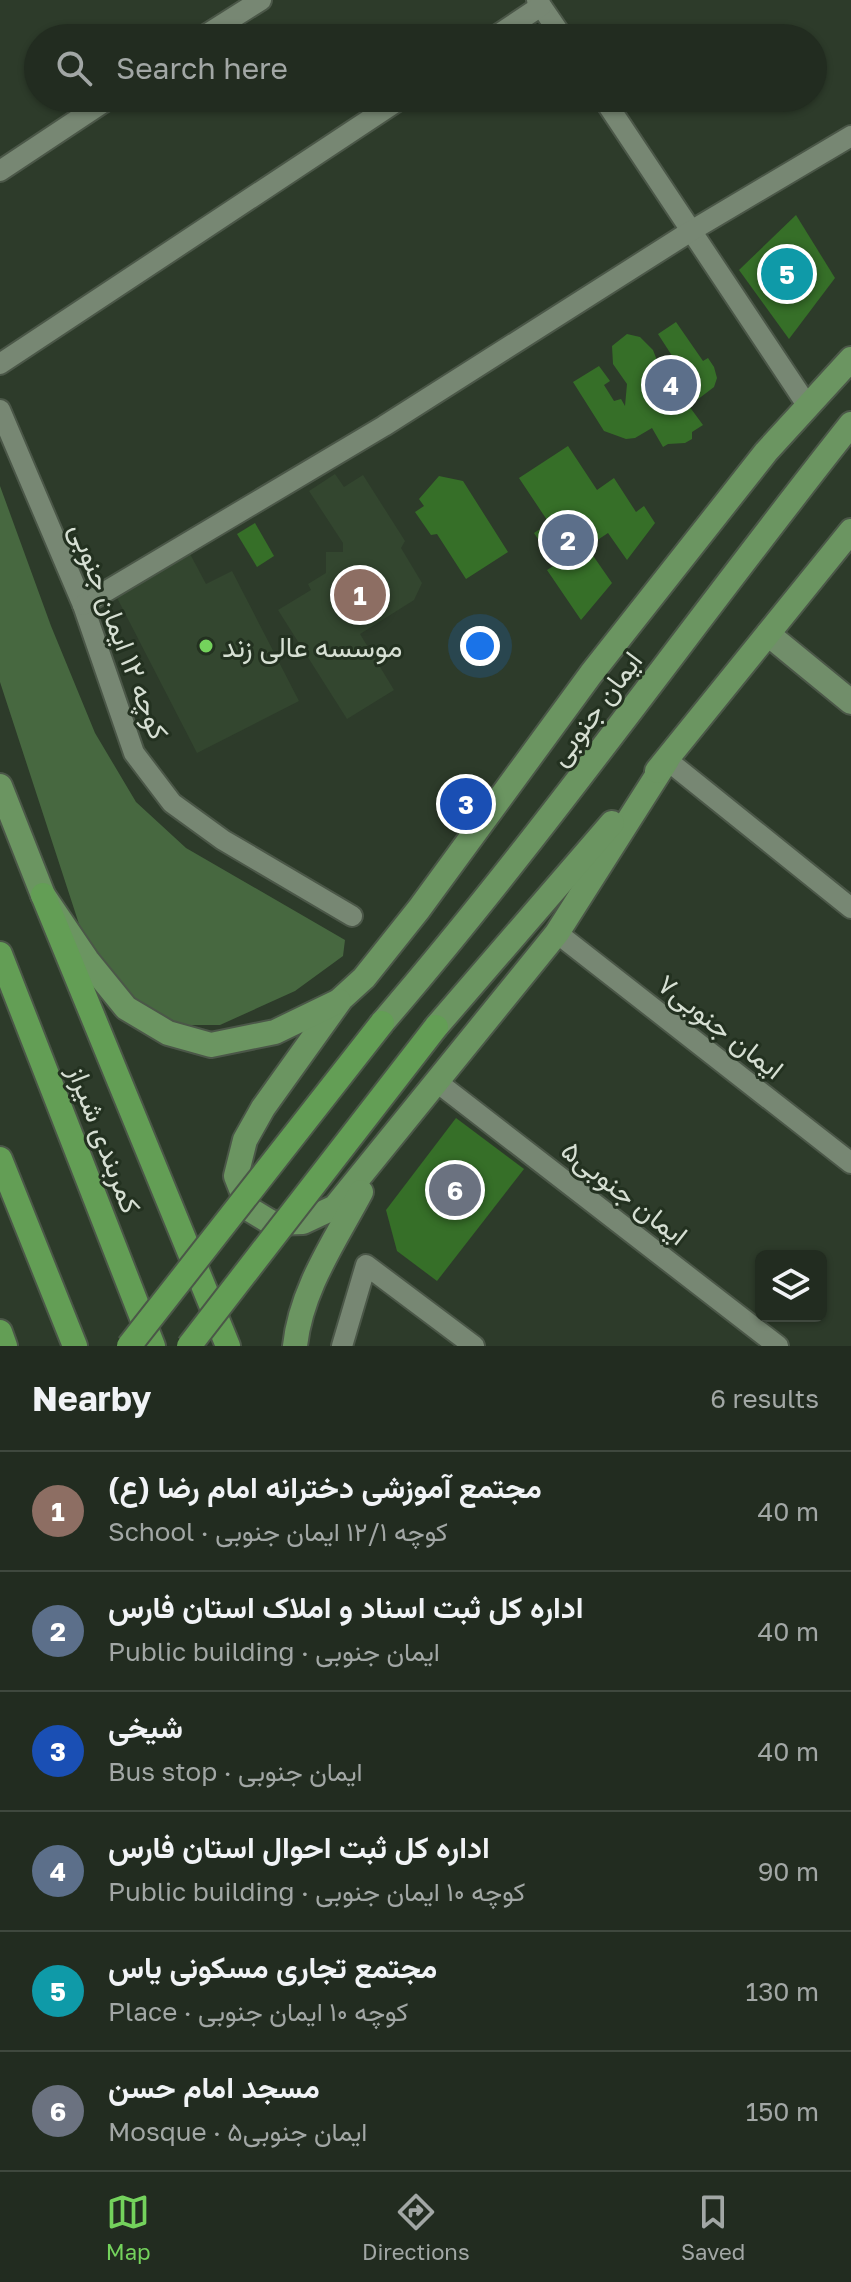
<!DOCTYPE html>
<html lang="en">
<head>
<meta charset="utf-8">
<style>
  :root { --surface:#222c20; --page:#2a3429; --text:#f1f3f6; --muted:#a2a7a5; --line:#3f483e; --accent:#74d25c }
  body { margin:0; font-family:"Golos Text",Vazirmatn,sans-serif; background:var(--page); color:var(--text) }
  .controls { position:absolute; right:24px; bottom:24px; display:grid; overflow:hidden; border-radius:12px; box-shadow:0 2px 6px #0004 }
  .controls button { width:72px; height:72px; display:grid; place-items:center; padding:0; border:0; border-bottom:2px solid var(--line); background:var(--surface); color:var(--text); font:40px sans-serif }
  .you { position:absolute; left:480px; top:646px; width:28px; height:28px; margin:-20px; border:6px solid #fff; border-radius:50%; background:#1a73e8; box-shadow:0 0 0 12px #1a73e833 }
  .badge { display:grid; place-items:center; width:52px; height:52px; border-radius:50%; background:var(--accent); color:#fff; font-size:26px; font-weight:700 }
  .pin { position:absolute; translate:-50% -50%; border:4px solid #fff; box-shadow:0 2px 8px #0006 }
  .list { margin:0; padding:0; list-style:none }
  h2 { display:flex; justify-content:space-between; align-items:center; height:104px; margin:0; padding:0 32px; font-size:34px }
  h2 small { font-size:26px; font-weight:400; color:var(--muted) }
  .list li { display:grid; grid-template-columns:52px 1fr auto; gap:24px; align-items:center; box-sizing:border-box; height:120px; padding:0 32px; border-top:2px solid var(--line) }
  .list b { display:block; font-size:30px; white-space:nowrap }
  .list p { margin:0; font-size:26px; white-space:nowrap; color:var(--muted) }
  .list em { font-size:26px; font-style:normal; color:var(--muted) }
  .icon { flex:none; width:44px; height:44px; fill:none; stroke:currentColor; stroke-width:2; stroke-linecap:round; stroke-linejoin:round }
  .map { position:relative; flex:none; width:851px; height:1346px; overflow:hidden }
  .search { position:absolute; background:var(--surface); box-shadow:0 2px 6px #0004; left:24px; right:24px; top:24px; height:88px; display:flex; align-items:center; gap:20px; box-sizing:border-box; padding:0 28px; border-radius:44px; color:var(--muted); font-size:30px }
  .sheet { height:824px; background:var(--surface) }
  nav { display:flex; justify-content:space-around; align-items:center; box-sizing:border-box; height:112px; border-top:2px solid var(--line); background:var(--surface); font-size:22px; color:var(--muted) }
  nav a { display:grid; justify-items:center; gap:4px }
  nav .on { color:var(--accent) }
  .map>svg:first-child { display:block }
  .built { fill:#33462f }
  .green { fill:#476840 }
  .building { fill:#366f28 }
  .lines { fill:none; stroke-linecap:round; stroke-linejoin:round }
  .street-casing { stroke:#4b5748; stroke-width:24 }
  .secondary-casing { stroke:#4b5748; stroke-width:28 }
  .primary-casing { stroke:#4b5748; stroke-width:28 }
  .highway-casing { stroke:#4b5748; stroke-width:28 }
  .street { stroke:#778773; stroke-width:20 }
  .secondary { stroke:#718e6a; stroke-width:24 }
  .primary { stroke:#6b9561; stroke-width:24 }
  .highway { stroke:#639e55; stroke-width:24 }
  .highway-bridge-casing { stroke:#4b5748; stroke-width:28; stroke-linecap:butt }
  .highway-bridge { stroke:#639e55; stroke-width:24 }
  .poi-dot { fill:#74d25c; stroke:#233120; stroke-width:3 }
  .labels { text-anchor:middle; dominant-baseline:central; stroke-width:6; stroke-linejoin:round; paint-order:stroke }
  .street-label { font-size:28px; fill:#d6dfd3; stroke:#233120 }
  .poi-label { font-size:28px; fill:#d6dfd3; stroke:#233120; text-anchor:start }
</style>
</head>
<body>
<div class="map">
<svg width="851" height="1346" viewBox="0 0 851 1346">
  <rect width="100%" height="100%" fill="#2d3b2a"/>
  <g class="built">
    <path d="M335 474 344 487 363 475 405 541 401 548 422 583 414 600 360 634 394 690 347 719 278 610 311 590 308 584 326 573V552H343V543L309 491Z"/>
    <path d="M189 552 206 584 232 571 299 701 197 753 113 590Z"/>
  </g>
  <path class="green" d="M0 486 51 626 95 733 136 802 186 848 345 940 343 956 295 991 220 1025H168L118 989 79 924 0 682Z"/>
  <g class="building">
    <path d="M796 215 835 278 789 339 739 270Z"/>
    <path d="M676 322 703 361 708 358 714 367 717 378 714 387 689 406 703 425 692 432V439L685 443 668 444 663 447 652 428 635 438 626 439 604 431 573 382 599 366 610 381 604 385 614 401 621 399 625 406 627 384 613 364 612 346 627 334 640 337 653 350 660 368 670 371 678 365 658 334Z"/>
    <path d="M568 446 597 490 614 478 636 512 644 506 655 523 627 560 608 533 587 547 612 583 581 620 547 570 555 565 534 533 549 523 519 478Z"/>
    <path d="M439 476 463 481 508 552 466 579 437 534 431 535 415 512 424 506 419 499Z"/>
    <path d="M255 523 274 556 257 567 237 534Z"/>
    <path d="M456 1118 524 1169 437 1281 397 1251 386 1210Z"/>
  </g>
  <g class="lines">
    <defs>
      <g id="street">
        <path d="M537 0 563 38"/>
        <path d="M201 38 261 0"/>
        <path d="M493 38 541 6"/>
        <path d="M603 98 807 405"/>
        <path d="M0 171 110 98"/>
        <path d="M0 364 402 98"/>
        <path d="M0 410 83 605 134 753 172 803 223 840 352 916"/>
        <path d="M83 605 384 426 691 231 851 136"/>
        <path d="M667 760 851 908"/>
        <path d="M557 933 851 1163"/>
        <path d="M437 1082 778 1346"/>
        <path d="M342 1346 366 1265 474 1346"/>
      </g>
      <path id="secondary" d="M768 634 851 702"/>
      <g id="primary">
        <path d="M667 760 557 933 335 1207 303 1222 272 1223 249 1209 236 1176 245 1140 263 1108 341 999 364 978 419 909 591 674 766 452 851 359"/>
        <path d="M657 771 851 531"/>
        <path d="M0 786 43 895 87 960 126 1008 168 1033 211 1045 275 1032 339 1001"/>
        <path d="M382 1023C547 831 693 623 851 424"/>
        <path d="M436 1027 612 823"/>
        <path d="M295 1346C301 1289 335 1241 361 1192"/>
      </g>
      <g id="highway">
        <path d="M43 895 228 1346"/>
        <path d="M0 954 153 1346"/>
        <path d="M0 1159 75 1346"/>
        <path d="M0 1332 5 1346"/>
      </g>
    </defs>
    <use href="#street" class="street-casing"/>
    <use href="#secondary" class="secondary-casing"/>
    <use href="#primary" class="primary-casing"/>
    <use href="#highway" class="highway-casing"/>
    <use href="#street" class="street"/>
    <use href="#secondary" class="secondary"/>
    <use href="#primary" class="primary"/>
    <use href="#highway" class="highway"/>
    <defs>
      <g id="highway-bridge">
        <path d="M129 1346 382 1023"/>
        <path d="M189 1346 436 1027"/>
      </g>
    </defs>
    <use href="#highway-bridge" class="highway-bridge-casing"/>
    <use href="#highway-bridge" class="highway-bridge"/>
  </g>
  <circle class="poi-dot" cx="206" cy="646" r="8"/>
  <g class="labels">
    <g class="street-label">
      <text transform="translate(120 631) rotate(69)">کوچه ۱۲ ایمان جنوبی</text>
      <text transform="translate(595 708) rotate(-53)">ایمان جنوبی</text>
      <text transform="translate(721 1026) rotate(38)">ایمان جنوبی۷</text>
      <text transform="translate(105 1139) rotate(69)">کمربندی شیراز</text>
      <text transform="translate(625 1192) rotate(38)">ایمان جنوبی۵</text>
    </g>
    <g class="poi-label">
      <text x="222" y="646">موسسه عالی زند</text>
    </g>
  </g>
</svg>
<div class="controls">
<button><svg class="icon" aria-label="layers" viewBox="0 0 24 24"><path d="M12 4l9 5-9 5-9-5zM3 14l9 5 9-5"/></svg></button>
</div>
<div class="you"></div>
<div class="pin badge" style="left:360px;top:595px;background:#8d6e63">1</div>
<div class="pin badge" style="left:568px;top:540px;background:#5c6f8a">2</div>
<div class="pin badge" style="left:466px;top:804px;background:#1a4fb4">3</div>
<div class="pin badge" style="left:671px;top:385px;background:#5c6f8a">4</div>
<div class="pin badge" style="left:787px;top:274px;background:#0f9aa8">5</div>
<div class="pin badge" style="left:455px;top:1190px;background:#6b7280">6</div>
<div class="search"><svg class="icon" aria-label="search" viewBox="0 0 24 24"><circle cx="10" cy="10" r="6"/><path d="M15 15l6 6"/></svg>Search here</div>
</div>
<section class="sheet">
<h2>Nearby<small>6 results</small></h2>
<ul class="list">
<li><span class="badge" style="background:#8d6e63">1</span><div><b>مجتمع آموزشی دخترانه امام رضا (ع)</b><p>School · کوچه ۱۲/۱ ایمان جنوبی</p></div><em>40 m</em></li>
<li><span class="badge" style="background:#5c6f8a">2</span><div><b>اداره کل ثبت اسناد و املاک استان فارس</b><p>Public building · ایمان جنوبی</p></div><em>40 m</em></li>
<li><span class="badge" style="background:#1a4fb4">3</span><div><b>شیخی</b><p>Bus stop · ایمان جنوبی</p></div><em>40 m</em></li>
<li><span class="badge" style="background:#5c6f8a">4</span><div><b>اداره کل ثبت احوال استان فارس</b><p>Public building · کوچه ۱۰ ایمان جنوبی</p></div><em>90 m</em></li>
<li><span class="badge" style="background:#0f9aa8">5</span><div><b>مجتمع تجاری مسکونی یاس</b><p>Place · کوچه ۱۰ ایمان جنوبی</p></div><em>130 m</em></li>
<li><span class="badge" style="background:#6b7280">6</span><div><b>مسجد امام حسن</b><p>Mosque · ایمان جنوبی۵</p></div><em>150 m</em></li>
</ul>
</section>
<nav>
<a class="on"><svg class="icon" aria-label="map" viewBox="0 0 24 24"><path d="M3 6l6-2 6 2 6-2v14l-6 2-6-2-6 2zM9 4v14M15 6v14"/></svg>Map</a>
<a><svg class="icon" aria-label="directions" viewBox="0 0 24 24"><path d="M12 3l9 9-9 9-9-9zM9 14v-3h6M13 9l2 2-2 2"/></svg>Directions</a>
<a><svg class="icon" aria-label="saved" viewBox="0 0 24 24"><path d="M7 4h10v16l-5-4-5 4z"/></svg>Saved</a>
</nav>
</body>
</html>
